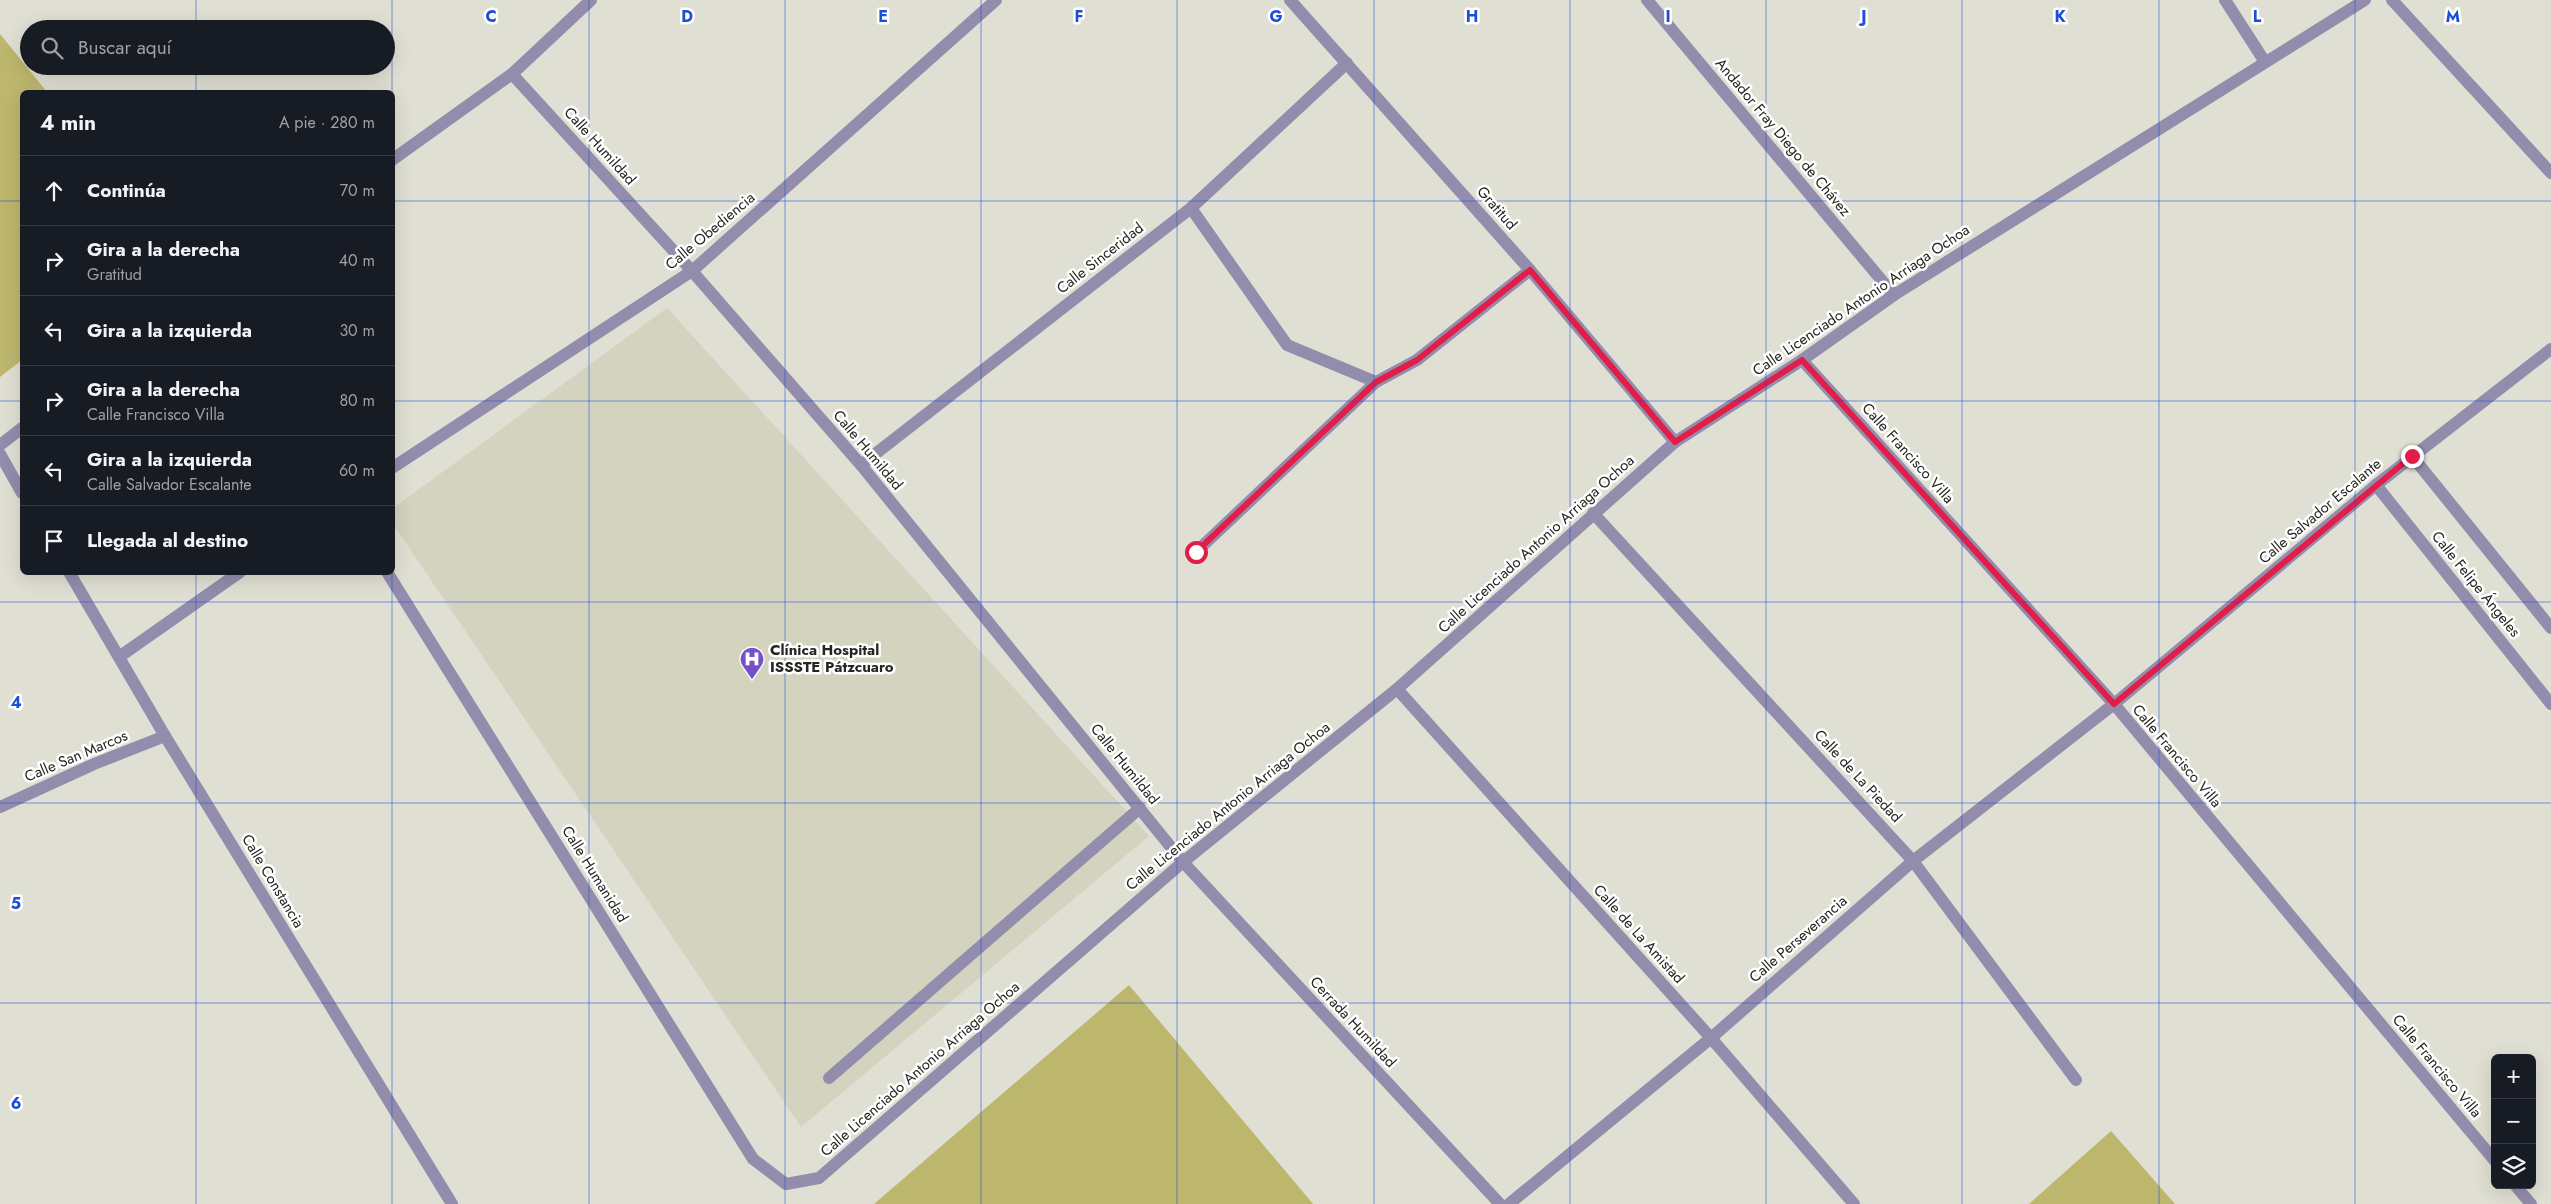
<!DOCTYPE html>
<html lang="es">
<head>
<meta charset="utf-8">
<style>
  :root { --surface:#171b24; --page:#20242c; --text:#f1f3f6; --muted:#9ea1a6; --line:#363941 }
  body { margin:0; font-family:Jost,sans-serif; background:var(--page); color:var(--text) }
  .controls { position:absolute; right:15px; bottom:15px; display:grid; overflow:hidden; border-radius:8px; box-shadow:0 5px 20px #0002 }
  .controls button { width:45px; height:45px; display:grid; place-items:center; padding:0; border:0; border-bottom:1px solid var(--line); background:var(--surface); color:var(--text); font:25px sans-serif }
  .stop { position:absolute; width:15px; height:15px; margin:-11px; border:4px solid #e11d48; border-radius:50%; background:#fff }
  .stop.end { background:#e11d48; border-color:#fff; box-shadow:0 1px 5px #0008 }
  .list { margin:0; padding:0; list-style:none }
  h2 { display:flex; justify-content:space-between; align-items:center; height:65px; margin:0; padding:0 20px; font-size:21px }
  h2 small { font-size:16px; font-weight:400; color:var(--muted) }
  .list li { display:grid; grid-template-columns:32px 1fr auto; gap:15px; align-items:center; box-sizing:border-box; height:70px; padding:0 20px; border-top:1px solid var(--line) }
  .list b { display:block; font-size:19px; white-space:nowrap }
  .list p { margin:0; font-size:16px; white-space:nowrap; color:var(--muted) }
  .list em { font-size:16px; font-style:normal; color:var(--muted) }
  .icon { flex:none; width:28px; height:28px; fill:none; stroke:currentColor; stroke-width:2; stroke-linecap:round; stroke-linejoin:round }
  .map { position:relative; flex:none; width:2551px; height:1204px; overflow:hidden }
  .search { position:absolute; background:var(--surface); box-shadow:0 5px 20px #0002; left:20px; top:20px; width:375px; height:55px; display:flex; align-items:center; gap:12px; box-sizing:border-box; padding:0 18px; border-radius:28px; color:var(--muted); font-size:19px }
  .panel { position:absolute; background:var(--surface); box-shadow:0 5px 20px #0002; left:20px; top:90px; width:375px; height:485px; border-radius:8px }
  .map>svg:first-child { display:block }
  .built { fill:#d4d3c0 }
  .green { fill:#bdb66d }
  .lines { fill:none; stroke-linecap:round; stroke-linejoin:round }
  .minor { stroke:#938dad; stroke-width:12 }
  .route { stroke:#e11d48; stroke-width:6 }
  .grid { fill:none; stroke:#1d4ed8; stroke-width:1; stroke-opacity:0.55 }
  .labels { text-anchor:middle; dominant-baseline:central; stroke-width:5; stroke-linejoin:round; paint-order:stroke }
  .street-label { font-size:15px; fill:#252521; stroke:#fff }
  .poi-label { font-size:15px; font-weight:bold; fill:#252521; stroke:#fff; text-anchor:start }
  .grid-label { font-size:16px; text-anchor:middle; font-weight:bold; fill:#1d4ed8; stroke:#fff; stroke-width:5; stroke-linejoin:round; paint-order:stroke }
</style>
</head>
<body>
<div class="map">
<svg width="2551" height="1204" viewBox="0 0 2551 1204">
  <rect width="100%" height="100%" fill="#dfdfd3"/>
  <path class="built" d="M667 308 1149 836 801 1127 393 524 392 509Z"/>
  <g class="green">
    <path d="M0 34 47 92H22V360L0 377Z"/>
    <path d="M1129 985 1313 1204H874Z"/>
    <path d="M2111 1131 2175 1204H2029Z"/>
  </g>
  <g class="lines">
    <g class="minor">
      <path d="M1290 0 1530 270 1675 442"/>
      <path d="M1647 0 1894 295"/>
      <path d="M2225 0 2265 62"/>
      <path d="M2392 0 2551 173"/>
      <path d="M512 74 692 271 861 465 1183 862 1500 1204"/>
      <path d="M392 160 512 74 591 0"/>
      <path d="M1191 208 1287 345 1376 382 1417 360 1530 270"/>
      <path d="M1802 360 2114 704 2495 1161"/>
      <path d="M0 445 22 428"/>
      <path d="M0 454 22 493"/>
      <path d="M2412 456 2551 628"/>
      <path d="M861 465 1191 208 1347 63"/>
      <path d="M392 468 692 271 996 0"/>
      <path d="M2376 485 2551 704"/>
      <path d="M1593 513 1913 861 2076 1080"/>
      <path d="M1196 552 1376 382"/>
      <path d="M69 572 165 736 452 1204"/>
      <path d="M387 572 753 1159 786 1184 819 1178 1183 862 1397 689 1675 442 1802 360 1894 295 2365 0"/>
      <path d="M119 657 240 572"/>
      <path d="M1397 689 1711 1038 1854 1204"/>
      <path d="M0 807 94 764 165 736"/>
      <path d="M829 1078 1140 808"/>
      <path d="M2515 1185 2531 1204"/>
      <path d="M1509 1204 1711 1038 1913 861 2114 704 2376 485 2551 349"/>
    </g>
  </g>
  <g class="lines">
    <path class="route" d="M1196 552 1376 382 1417 360 1530 270 1675 442 1802 360 2114 704 2412 456"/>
  </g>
  <path class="grid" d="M196 0V29M392 0V92M589 0V1204M785 0V1204M981 0V1204M1177 0V1204M1374 0V1204M1570 0V1204M1766 0V1204M1962 0V1204M2159 0V1204M2355 0V1204M196 66V92M0 201H22M392 201H2551M0 401H22M392 401H2551M196 572V1204M392 572V1204M0 602H2551M0 803H2551M0 1003H2551"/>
  <defs>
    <symbol id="hospital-pin" viewBox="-11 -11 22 30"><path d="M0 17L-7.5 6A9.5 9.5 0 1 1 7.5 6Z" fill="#7550c9" stroke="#fff"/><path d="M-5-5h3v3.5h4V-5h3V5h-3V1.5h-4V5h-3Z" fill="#fff"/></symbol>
  </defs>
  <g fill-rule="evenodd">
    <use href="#hospital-pin" x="738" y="645" width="28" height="38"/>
  </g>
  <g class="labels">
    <g class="street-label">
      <text transform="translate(1783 137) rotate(50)">Andador Fray Diego de Chávez</text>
      <text transform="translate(600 146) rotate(48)">Calle Humildad</text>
      <text transform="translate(1497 208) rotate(49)">Gratitud</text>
      <text transform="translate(710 231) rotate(-40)">Calle Obediencia</text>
      <text transform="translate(1100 258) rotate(-38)">Calle Sinceridad</text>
      <text transform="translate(1861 300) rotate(-34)">Calle Licenciado Antonio Arriaga Ochoa</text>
      <text transform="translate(868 450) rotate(50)">Calle Humildad</text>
      <text transform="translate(1908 453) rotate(48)">Calle Francisco Villa</text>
      <text transform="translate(2320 511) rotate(-40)">Calle Salvador Escalante</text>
      <text transform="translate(1536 544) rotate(-42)">Calle Licenciado Antonio Arriaga Ochoa</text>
      <text transform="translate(2476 584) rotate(51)">Calle Felipe Ángeles</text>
      <text transform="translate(76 756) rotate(-23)">Calle San Marcos</text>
      <text transform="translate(2177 756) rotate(50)">Calle Francisco Villa</text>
      <text transform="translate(1125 764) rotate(51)">Calle Humildad</text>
      <text transform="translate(1858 776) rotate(47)">Calle de La Piedad</text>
      <text transform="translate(1228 806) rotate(-39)">Calle Licenciado Antonio Arriaga Ochoa</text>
      <text transform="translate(595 874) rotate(58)">Calle Humanidad</text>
      <text transform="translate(273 881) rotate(59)">Calle Constancia</text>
      <text transform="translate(1639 934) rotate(48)">Calle de La Amistad</text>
      <text transform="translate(1798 939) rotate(-41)">Calle Perseverancia</text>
      <text transform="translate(1353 1022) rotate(47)">Cerrada Humildad</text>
      <text transform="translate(2437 1066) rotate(50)">Calle Francisco Villa</text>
      <text transform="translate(920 1069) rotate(-41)">Calle Licenciado Antonio Arriaga Ochoa</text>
    </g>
    <g class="poi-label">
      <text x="770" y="650">Clínica Hospital<tspan x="770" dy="17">ISSSTE Pátzcuaro</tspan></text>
    </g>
  </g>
  <g class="grid-label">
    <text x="491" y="22">C</text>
    <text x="687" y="22">D</text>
    <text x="883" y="22">E</text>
    <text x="1079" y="22">F</text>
    <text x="1276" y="22">G</text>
    <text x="1472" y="22">H</text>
    <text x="1668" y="22">I</text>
    <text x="1864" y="22">J</text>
    <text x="2060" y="22">K</text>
    <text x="2257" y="22">L</text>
    <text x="2453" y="22">M</text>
    <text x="16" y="708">4</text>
    <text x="16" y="909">5</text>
    <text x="16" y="1109">6</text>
  </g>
</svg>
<div class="controls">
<button>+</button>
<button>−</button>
<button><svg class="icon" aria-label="layers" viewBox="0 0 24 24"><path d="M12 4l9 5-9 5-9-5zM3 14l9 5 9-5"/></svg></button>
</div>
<div class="stop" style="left:1196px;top:552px"></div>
<div class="stop end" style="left:2412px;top:456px"></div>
<div class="search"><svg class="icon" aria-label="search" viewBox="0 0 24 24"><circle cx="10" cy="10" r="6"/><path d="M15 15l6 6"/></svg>Buscar aquí</div>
<section class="panel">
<h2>4 min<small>A pie · 280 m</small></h2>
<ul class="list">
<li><svg class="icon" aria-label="ahead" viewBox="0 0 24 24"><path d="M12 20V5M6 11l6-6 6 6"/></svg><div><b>Continúa</b></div><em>70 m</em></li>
<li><svg class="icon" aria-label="right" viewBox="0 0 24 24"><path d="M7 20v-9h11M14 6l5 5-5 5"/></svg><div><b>Gira a la derecha</b><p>Gratitud</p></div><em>40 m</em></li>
<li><svg class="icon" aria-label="left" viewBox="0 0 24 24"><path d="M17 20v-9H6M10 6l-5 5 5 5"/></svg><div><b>Gira a la izquierda</b></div><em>30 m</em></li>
<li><svg class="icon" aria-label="right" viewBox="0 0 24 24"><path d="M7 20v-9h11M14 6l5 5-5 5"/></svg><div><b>Gira a la derecha</b><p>Calle Francisco Villa</p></div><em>80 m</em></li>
<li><svg class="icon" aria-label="left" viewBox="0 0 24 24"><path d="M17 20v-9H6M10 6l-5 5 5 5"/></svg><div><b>Gira a la izquierda</b><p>Calle Salvador Escalante</p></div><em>60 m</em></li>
<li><svg class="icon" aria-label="arrive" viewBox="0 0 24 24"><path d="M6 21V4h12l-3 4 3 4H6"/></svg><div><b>Llegada al destino</b></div></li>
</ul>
</section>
</div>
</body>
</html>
